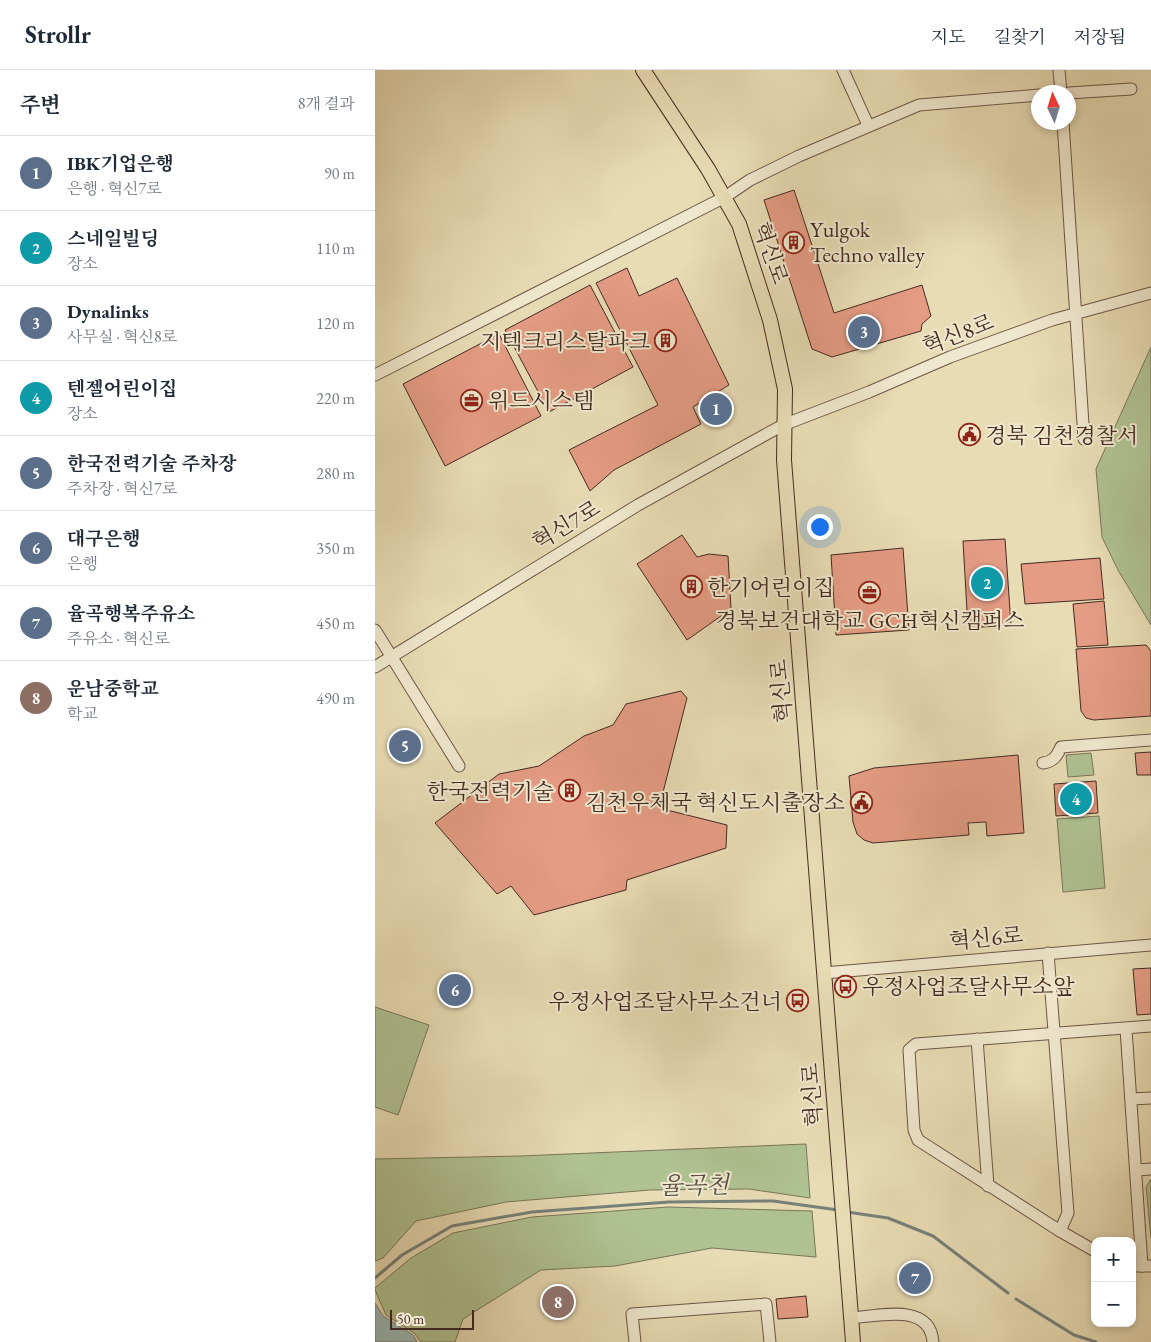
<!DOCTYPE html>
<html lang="ko">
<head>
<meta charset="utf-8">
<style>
  :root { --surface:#fff; --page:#f6f6f7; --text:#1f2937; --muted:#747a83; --line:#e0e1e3; --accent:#8f2418 }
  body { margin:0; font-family:"EB Garamond","Noto Serif KR",serif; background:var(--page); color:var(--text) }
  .controls { position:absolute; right:15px; bottom:15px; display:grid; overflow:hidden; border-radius:10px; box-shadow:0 2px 8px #0003 }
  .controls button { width:45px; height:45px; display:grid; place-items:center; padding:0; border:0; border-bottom:1px solid var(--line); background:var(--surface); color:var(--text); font:25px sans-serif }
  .compass { position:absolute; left:656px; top:15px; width:45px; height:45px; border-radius:50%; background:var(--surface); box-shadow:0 2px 8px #0003; rotate:356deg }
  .scale { position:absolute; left:15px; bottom:12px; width:84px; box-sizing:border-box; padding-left:5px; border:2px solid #442b21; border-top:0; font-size:14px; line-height:18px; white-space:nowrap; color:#442b21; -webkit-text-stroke:4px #f0e8ce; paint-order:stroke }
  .you { position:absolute; left:444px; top:456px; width:18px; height:18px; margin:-12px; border:4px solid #fff; border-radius:50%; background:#1a73e8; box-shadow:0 0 0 8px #1a73e833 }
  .badge { display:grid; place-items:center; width:32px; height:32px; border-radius:50%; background:var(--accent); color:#fff; font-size:16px; font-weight:700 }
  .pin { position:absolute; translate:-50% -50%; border:2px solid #fff; box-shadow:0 1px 5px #0006 }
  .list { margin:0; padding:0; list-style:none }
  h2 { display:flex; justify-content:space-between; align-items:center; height:65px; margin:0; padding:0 20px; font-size:21px }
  h2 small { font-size:16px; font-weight:400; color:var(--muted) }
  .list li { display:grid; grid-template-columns:32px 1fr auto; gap:15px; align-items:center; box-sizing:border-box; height:75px; padding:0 20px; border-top:1px solid var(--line) }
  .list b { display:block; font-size:19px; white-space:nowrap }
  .list p { margin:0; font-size:16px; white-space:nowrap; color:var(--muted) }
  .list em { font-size:16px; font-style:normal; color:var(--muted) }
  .map { position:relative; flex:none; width:776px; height:1272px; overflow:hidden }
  header { display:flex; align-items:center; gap:30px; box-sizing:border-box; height:70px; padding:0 25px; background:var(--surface); border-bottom:1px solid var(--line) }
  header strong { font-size:24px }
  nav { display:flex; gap:28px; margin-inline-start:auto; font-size:18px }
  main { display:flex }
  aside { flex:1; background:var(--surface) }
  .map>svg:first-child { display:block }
  .green { fill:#b0c292; stroke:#7a765a }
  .water { fill:#99bab5; stroke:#77817a }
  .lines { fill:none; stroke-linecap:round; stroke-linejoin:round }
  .stream { stroke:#77817a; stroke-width:3 }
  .building { fill:#e49c84; stroke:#442b21 }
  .minor-casing { stroke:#6d5746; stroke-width:13 }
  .major-casing { stroke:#442b21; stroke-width:16 }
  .minor { stroke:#f0e8ce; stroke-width:11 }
  .major { stroke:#e8dcb4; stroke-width:14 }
  .labels { text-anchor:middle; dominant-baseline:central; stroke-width:4; stroke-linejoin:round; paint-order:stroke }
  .poi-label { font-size:22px; fill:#442b21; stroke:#f0e8ce; text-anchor:start }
  .street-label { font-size:22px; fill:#442b21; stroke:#f0e8ce }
  .water-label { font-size:24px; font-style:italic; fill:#594f46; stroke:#f0e8ce }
</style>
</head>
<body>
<header>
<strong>Strollr</strong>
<nav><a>지도</a><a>길찾기</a><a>저장됨</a></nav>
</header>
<main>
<aside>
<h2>주변<small>8개 결과</small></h2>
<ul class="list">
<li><span class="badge" style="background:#5c6f8a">1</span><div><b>IBK기업은행</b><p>은행 · 혁신7로</p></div><em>90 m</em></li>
<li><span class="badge" style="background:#0f9aa8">2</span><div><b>스네일빌딩</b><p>장소</p></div><em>110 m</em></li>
<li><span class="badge" style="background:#5c6f8a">3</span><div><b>Dynalinks</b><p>사무실 · 혁신8로</p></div><em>120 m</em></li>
<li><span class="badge" style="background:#0f9aa8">4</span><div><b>텐젤어린이집</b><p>장소</p></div><em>220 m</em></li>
<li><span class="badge" style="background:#5c6f8a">5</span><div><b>한국전력기술 주차장</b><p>주차장 · 혁신7로</p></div><em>280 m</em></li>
<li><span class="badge" style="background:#5c6f8a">6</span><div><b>대구은행</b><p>은행</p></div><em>350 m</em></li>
<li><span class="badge" style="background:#5c6f8a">7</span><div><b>율곡행복주유소</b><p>주유소 · 혁신로</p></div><em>450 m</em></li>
<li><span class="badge" style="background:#8d6e63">8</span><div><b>운남중학교</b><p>학교</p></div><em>490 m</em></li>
</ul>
</aside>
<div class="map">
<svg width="776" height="1272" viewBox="0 0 776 1272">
  <rect width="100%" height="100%" fill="#e8dcb4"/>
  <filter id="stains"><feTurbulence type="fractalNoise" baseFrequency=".004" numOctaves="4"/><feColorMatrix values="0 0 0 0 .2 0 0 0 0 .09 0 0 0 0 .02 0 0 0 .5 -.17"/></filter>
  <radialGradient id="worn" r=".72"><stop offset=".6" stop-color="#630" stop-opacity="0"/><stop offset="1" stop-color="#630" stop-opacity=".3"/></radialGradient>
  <g class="green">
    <path d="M776 277V555L743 500 727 467 721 399Z"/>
    <path d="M716 683 719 705 693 707 691 685Z"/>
    <path d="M724 746 730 818 688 822 682 749Z"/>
    <path d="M0 937 54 955 23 1045 0 1037Z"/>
    <path d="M431 1074 435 1128 374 1119 275 1120 131 1132 41 1151 8 1188 0 1191V1089L145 1086Z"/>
    <path d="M776 1109V1168L771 1117Z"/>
    <path d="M293 1137 437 1141 441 1187 337 1178 240 1196 166 1200 88 1249 80 1272H46L39 1263 11 1245 0 1220V1218L36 1188 78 1163 157 1147Z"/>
  </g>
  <path class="water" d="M0 1233 8 1246 38 1265 42 1272H0Z"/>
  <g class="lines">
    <g class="stream">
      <path d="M472 1142 513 1148 558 1166 633 1223"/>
      <path d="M0 1208 27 1185 77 1156 157 1142 294 1132 398 1131 463 1140"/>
      <path d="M641 1229 699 1265 721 1272"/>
    </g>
  </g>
  <g class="building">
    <path d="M419 120 459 243 547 215 556 246 547 254 546 261 457 287 437 279 389 130Z"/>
    <path d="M252 198 264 226 302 208 354 315 318 337 326 354 239 400 215 421 194 380 283 335 221 213Z"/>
    <path d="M215 215 258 297 174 342 130 260Z"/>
    <path d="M124 264 166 346 70 396 28 314Z"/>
    <path d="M307 465 322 487 334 484 353 486 356 539 312 570 262 494Z"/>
    <path d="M630 469 636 555 593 558 588 471Z"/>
    <path d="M528 478 534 560 461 565 456 485Z"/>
    <path d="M725 488 729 529 650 534 646 494Z"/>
    <path d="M729 531 733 575 702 577 698 534Z"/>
    <path d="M771 575 776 581V646L719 650 711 648 706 641 701 579Z"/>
    <path d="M306 621 312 628 284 738 352 755 351 778 252 810 251 820 159 845 136 816 122 824 60 753 124 704 164 696 209 666 238 655 251 634Z"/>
    <path d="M776 682V705H762L760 683Z"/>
    <path d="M643 685 649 763 612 766 611 752 593 753 594 765 498 773 489 770 482 764 478 752 474 706 499 698Z"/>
    <path d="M721 711 723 743 681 746 679 714Z"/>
    <path d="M776 898V944L762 945 758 899Z"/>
    <path d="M431 1226 433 1247 403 1249 401 1229Z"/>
  </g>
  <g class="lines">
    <defs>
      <g id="minor">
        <path d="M468 0 493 55"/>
        <path d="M684 0 686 22"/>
        <path d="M694 23 756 19"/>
        <path d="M688 52 709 369"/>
        <path d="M0 305 350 127 375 110 424 86 544 35 664 25"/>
        <path d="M0 560 84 696"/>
        <path d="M0 597 263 435 408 355 494 322 575 287 677 250 776 223"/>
        <path d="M668 693C678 692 682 686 686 677L776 670"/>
        <path d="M673 883 693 1143 685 1161"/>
        <path d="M449 903 776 875"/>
        <path d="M751 959 767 1196"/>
        <path d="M602 969 613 1116"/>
        <path d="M756 1029 776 1028"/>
        <path d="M762 1100 776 1099"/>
        <path d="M720 1181 685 1161 543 1070 539 1060 534 980 541 974 776 956"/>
        <path d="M757 1196H776"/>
        <path d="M476 1248C504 1246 555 1232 558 1272"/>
        <path d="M260 1272 257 1244 391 1234 395 1272"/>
      </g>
      <path id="major" d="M268 0 333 99 364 154 395 250 410 319 409 390 478 1272"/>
    </defs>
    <use href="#minor" class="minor-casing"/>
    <use href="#major" class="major-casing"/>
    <use href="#minor" class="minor"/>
    <use href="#major" class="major"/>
  </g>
  <defs>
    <symbol id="building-ring" viewBox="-11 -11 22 22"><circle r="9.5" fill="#f0e8ce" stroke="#8f2418" stroke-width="1.5"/><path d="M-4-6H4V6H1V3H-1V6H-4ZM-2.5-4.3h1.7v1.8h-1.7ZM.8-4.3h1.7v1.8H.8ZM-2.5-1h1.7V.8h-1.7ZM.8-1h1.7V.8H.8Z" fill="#8f2418"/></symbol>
    <symbol id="office-ring" viewBox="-11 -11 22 22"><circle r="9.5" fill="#f0e8ce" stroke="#8f2418" stroke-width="1.5"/><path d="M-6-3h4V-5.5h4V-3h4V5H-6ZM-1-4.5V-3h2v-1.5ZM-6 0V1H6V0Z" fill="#8f2418"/></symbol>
    <symbol id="civic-ring" viewBox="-11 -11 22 22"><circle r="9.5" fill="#f0e8ce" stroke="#8f2418" stroke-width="1.5"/><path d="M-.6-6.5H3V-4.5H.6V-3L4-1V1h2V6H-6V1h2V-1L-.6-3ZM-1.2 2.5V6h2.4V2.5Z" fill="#8f2418"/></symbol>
    <symbol id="bus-ring" viewBox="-11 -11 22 22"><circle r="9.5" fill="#f0e8ce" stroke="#8f2418" stroke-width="1.5"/><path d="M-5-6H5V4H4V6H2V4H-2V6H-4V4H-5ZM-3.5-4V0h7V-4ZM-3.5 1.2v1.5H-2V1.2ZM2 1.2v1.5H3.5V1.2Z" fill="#8f2418"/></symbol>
  </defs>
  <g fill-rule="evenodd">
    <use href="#building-ring" x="406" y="160" width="25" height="25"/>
    <use href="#building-ring" x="278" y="258" width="25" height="25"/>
    <use href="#office-ring" x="84" y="318" width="25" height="25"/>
    <use href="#civic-ring" x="582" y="352" width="25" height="25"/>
    <use href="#building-ring" x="304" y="504" width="25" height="25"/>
    <use href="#office-ring" x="482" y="510" width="25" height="25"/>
    <use href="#building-ring" x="182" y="708" width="25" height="25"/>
    <use href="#civic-ring" x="474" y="720" width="25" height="25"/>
    <use href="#bus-ring" x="458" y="904" width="25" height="25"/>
    <use href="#bus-ring" x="410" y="918" width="25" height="25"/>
  </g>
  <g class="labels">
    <g class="poi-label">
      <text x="435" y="159">Yulgok<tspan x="435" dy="25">Techno valley</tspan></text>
      <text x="275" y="271" text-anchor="end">지텍크리스탈파크</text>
      <text x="113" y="330">위드시스템</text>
      <text x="610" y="365">경북 김천경찰서</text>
      <text x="332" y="517">한기어린이집</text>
      <text x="495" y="550" text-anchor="middle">경북보건대학교 GCH혁신캠퍼스</text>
      <text x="179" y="721" text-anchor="end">한국전력기술</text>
      <text x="470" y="732" text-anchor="end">김천우체국 혁신도시출장소</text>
      <text x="487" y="916">우정사업조달사무소앞</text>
      <text x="407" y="931" text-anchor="end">우정사업조달사무소건너</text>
    </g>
    <g class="street-label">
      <text transform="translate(396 183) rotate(71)">혁신로</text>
      <text transform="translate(583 264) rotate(-21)">혁신8로</text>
      <text transform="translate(191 455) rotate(-31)">혁신7로</text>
      <text transform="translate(406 621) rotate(-95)">혁신로</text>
      <text transform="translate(611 868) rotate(-5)">혁신6로</text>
      <text transform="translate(437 1025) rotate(-94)">혁신로</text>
    </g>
    <g class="water-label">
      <text transform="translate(319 1115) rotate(-1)">율곡천</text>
    </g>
  </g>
  <rect width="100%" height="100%" filter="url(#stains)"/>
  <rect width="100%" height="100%" fill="url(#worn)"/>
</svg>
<div class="controls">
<button>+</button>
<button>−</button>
</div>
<svg class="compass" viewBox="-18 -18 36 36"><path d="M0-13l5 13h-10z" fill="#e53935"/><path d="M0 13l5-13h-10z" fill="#747a83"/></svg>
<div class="scale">50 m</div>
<div class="you"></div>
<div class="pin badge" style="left:341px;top:339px;background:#5c6f8a">1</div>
<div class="pin badge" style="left:612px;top:513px;background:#0f9aa8">2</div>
<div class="pin badge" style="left:489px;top:262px;background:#5c6f8a">3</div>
<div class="pin badge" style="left:701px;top:729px;background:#0f9aa8">4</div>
<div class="pin badge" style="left:30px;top:676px;background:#5c6f8a">5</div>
<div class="pin badge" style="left:80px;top:920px;background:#5c6f8a">6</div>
<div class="pin badge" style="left:540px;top:1208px;background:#5c6f8a">7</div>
<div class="pin badge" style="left:183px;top:1232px;background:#8d6e63">8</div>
</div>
</main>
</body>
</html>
